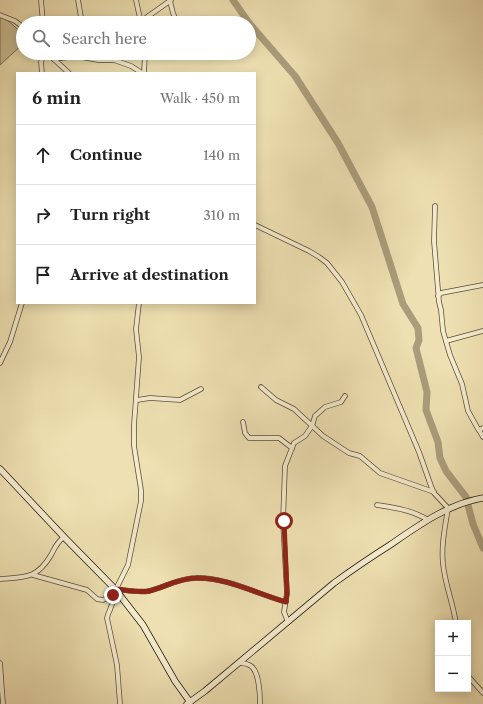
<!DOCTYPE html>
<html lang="en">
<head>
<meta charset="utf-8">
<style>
  :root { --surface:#fff; --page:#f6f6f6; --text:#222; --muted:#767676; --line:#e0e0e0 }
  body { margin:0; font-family:"Libre Caslon Text",serif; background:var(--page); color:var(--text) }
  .controls { position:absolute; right:12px; bottom:12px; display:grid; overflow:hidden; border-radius:0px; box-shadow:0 2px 10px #0003 }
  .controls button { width:36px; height:36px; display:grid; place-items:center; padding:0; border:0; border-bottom:1px solid var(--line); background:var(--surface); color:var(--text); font:20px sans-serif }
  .stop { position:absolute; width:12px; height:12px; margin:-9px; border:3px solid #8f2418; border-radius:50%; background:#fff }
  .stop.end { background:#8f2418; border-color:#fff; box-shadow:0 1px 4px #0008 }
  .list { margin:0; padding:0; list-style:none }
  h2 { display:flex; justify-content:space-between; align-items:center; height:52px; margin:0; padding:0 16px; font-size:17px }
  h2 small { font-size:13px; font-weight:400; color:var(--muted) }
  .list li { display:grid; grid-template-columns:26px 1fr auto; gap:12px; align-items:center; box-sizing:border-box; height:60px; padding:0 16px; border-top:1px solid var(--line) }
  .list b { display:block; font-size:15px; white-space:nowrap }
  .list em { font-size:13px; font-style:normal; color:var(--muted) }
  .icon { flex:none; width:22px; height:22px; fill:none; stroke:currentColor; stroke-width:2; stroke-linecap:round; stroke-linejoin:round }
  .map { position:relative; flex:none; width:483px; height:704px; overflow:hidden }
  .search { position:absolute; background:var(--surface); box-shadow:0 2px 10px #0003; left:16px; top:16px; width:240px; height:44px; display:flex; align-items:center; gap:10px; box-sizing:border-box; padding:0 14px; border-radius:22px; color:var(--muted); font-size:15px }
  .panel { position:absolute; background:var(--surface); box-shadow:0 2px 10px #0003; left:16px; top:72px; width:240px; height:232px; border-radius:0px }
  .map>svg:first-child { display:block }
  .green { fill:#ccbf97; stroke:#796e54 }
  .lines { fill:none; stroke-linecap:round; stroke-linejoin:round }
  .river { stroke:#aa9d7c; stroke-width:7 }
  .street-casing { stroke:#584d3a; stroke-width:5.5 }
  .secondary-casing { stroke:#261c12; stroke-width:7 }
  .street { stroke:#f4ebcd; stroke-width:4 }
  .secondary { stroke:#f4ebcd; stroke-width:5.5 }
  .route { stroke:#8f2418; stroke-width:5 }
</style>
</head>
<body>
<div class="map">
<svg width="483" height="704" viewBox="0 0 483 704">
  <rect width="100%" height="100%" fill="#eee0b2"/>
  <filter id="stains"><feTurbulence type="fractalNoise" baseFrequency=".005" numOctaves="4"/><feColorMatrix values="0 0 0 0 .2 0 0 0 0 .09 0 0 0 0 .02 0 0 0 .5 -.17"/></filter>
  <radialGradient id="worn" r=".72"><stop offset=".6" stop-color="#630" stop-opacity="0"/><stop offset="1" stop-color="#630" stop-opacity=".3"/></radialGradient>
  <path class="green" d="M0 17 6 19 23 34V44L0 65Z"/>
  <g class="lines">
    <g class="river">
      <path d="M233 0 249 23"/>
      <path d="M249 23 295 76 338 143 372 207 403 304 418 328 419 340 416 348 427 392 426 410 438 442 440 458 446 471 466 497 473 524 483 548"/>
    </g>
    <defs>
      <g id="street">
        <path d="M41 0 43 23"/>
        <path d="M78 0 82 23"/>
        <path d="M136 0 141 23"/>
        <path d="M170 1 173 13 177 23"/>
        <path d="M0 15 15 21 23 27"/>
        <path d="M141 23 143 20 171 0"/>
        <path d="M47 53 69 73"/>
        <path d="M184 53 200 56"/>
        <path d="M54 59 76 56 98 60H114L131 66 142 73"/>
        <path d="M42 73 41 62 44 53"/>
        <path d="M144 73 145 53"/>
        <path d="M435 206 434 241 439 302 441 310 443 331 450 355 462 384 468 411 478 429 479 430 483 428"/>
        <path d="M255 225 309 251 319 257 327 263 342 282 361 315 419 452 431 486 434 493 448 508C445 527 441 546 443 564 445 584 453 603 456 623"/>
        <path d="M438 296 441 293 483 285"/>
        <path d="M446 341 483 331"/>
        <path d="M0 363 10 342 22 303"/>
        <path d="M261 387 276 400 294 409 323 436 349 453 360 456 380 473 434 492"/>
        <path d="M137 400 150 398 180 400 201 389"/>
        <path d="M243 422 245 433 249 438H279L292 448"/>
        <path d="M479 430 483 437"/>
        <path d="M377 505C396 508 412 510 428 520"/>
        <path d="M33 575 87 590 97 599 103 600 113 595 128 565 141 501V490L134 446V425L139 357 136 329 139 303"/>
        <path d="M0 579C25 577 37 579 51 555 55 548 56 543 64 537"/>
        <path d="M115 589C126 590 138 593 149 591 165 587 179 578 196 578 226 577 257 594 286 602"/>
        <path d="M113 595C114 606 109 609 107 618L117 665 120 704"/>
        <path d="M288 622 284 612 287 593 283 521 285 466 294 443 305 436 312 426 315 416 325 407 341 402 345 396"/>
        <path d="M0 663 3 704"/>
        <path d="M238 663C243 663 247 663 251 666 259 672 260 695 260 704"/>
        <path d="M468 676 483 693"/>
      </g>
      <g id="secondary">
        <path d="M0 469 64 537 115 589 143 625 175 681 190 702"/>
        <path d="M187 704 205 691 334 583C352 570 371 557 390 545 419 525 448 504 483 498"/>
      </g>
    </defs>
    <use href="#street" class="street-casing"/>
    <use href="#secondary" class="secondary-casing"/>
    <use href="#street" class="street"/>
    <use href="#secondary" class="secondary"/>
  </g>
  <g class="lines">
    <path class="route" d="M113 595 115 589C126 590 138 593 149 591 165 587 179 578 196 578 225 577 258 594 286 602L287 593 284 521"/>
  </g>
  <rect width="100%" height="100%" filter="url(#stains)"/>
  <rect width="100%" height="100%" fill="url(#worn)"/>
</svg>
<div class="controls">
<button>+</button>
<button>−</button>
</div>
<div class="stop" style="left:284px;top:521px"></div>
<div class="stop end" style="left:113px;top:595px"></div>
<div class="search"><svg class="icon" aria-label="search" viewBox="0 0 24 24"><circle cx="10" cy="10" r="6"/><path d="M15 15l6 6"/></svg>Search here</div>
<section class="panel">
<h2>6 min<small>Walk · 450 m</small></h2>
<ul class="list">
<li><svg class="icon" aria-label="ahead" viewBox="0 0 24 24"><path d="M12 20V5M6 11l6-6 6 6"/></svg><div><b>Continue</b></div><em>140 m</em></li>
<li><svg class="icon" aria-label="right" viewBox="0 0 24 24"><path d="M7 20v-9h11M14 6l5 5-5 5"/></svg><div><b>Turn right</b></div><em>310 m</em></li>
<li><svg class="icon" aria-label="arrive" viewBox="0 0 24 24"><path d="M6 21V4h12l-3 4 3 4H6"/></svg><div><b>Arrive at destination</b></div></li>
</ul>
</section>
</div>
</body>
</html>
